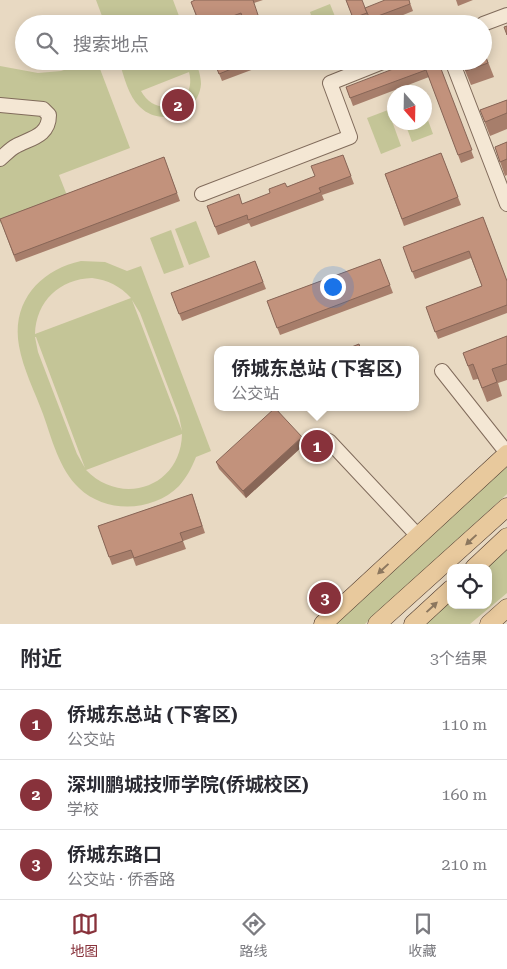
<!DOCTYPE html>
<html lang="zh">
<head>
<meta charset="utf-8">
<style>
  :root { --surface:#fff; --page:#f7f7f7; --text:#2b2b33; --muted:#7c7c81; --line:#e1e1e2; --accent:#88323b }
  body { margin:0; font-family:"Roboto Serif","Noto Sans SC",serif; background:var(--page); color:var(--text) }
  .controls { position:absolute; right:15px; bottom:15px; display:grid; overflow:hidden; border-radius:10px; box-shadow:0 2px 12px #0003 }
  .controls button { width:45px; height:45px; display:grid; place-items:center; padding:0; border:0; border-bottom:1px solid var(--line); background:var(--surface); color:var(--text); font:25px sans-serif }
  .compass { position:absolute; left:387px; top:85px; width:45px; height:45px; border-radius:50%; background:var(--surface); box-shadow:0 2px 12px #0003; rotate:160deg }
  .you { position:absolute; left:332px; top:286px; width:18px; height:18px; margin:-12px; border:4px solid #fff; border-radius:50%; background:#1a73e8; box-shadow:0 0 0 8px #1a73e833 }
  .badge { display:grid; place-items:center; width:32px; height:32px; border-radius:50%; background:var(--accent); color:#fff; font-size:16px; font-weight:700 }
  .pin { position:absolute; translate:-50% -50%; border:2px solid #fff; box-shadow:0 1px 5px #0006 }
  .popup { position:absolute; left:214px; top:346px; width:205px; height:65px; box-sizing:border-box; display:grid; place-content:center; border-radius:10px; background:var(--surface); filter:drop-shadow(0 1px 4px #0005); font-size:16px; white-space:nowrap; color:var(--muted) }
  .popup b { font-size:19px; color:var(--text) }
  .popup::after { content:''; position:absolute; left:50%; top:100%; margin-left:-10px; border:10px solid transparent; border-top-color:var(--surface) }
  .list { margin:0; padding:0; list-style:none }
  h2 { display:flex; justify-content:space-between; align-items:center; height:65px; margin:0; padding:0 20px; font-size:21px }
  h2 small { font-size:16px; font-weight:400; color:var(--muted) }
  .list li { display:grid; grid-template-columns:32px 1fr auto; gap:15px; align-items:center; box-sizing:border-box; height:70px; padding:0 20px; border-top:1px solid var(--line) }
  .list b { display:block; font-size:19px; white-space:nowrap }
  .list p { margin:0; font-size:16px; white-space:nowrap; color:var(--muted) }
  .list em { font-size:16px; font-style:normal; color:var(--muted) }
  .icon { flex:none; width:28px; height:28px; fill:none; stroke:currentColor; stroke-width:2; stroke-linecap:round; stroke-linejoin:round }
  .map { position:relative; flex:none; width:507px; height:624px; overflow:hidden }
  .search { position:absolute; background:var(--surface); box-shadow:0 2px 12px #0003; left:15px; right:15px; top:15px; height:55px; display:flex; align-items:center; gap:12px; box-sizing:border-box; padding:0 18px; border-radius:28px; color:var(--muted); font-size:19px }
  .sheet { height:275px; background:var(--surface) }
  nav { display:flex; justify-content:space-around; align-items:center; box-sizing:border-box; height:70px; border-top:1px solid var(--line); background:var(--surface); font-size:14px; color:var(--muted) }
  nav a { display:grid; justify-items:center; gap:2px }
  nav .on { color:var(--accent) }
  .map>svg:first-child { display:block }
  .green { fill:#c4c597; fill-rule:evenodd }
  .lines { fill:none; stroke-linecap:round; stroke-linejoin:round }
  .minor-casing { stroke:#806b5b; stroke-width:16 }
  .major-casing { stroke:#4e3a2f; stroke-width:19 }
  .minor { stroke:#f4e7d4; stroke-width:14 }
  .major { stroke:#e8c99d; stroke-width:18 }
  .wall { fill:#a77e6b }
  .shaded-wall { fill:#886657 }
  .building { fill:#c2927c; stroke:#886657 }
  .oneway { fill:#8c775e }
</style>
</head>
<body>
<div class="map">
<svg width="507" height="624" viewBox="0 0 507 624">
  <rect width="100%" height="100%" fill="#e8d9c2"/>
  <g class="green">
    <path d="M96 0H173L182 24H105Z"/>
    <path d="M330 4 338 24H314L310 12Z"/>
    <path d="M90 61H97L130 148 59 175 68 198 0 223V66L38 73 61 71Z"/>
    <path d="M119 61H196C198 69 201 76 201 84 199 113 161 128 140 107 128 96 124 76 119 61ZM189 72C198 104 157 121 141 91Z"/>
    <path d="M388 110 401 146 381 154 367 118Z"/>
    <path d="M425 112 433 134 412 142 405 123 424 122Z"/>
    <path d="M196 221 210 257 189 265 175 229Z"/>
    <path d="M171 230 184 267 164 274 150 238Z"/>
    <path d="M81 261 105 262 127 271 141 266 211 451 196 457C192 467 187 477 179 486 153 512 106 514 79 488 59 469 52 439 43 414 35 392 23 369 19 346 11 302 40 270 81 261ZM92 278C108 280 120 286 131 298L35 334C36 301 60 279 92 278ZM132 300 140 313 179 416 182 431ZM35 337H36L85 468 77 454 38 352ZM182 434C181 487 122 507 86 470Z"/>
    <path d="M507 459V494L365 624H325Z"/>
    <path d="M507 545V593L470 624H421L451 597V605H488V568H482Z"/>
  </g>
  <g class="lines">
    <defs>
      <g id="minor">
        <path d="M483 24 507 15"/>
        <path d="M452 61 507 204"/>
        <path d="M0 105 43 109 49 115C49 136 31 138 16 146 10 149 5 155 0 159"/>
        <path d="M202 194 350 137 330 83 385 61"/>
        <path d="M442 371 507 453"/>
        <path d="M329 441 418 536"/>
      </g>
      <g id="major">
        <path d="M474 568 507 537"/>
        <path d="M323 624 507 454"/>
        <path d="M377 624 507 507"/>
        <path d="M413 624 451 589"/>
        <path d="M489 624 507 608"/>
      </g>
    </defs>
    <use href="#minor" class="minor-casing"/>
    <use href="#major" class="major-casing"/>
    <use href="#minor" class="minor"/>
    <use href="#major" class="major"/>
  </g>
  <g class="wall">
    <path d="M195 0H263L254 3 244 20 234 24H199L191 2Z"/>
    <path d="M346 0 366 10 409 0 413 11 381 24H371L369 18 370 20 360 24H355Z"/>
    <path d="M456 0H473L458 6Z"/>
    <path d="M483 49 494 77 471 85 461 61Z"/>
    <path d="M214 61H277V63L266 67 265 65 222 81Z"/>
    <path d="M438 61 474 158 461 163 429 77 353 106 346 87Z"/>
    <path d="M507 100V129L490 136 480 110Z"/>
    <path d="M507 142V175L505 176 495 147Z"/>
    <path d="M441 153 461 205 404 226 385 174Z"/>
    <path d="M343 155 354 184 322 195 324 200 251 227 249 223 218 235 207 206 242 204 315 176Z"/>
    <path d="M164 157 180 201 16 262 0 219Z"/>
    <path d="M483 217 507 281V313L438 339 426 307 482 286 471 258 415 279 403 247Z"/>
    <path d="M380 259 393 293 280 335 267 301Z"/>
    <path d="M255 261 266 289 182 321 171 293Z"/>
    <path d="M507 336V380L498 383 502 396 487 402 478 379 473 380 463 353Z"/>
    <path d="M305 444 246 498 219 469 216 462Z"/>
    <path d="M192 494 205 533 183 541 186 549 136 566 133 558 112 565 98 526Z"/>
  </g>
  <path class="shaded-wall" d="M302 437 305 444 246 498 243 491Z"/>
  <g class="building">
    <path d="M195 0H253L261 24H245L241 13 211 24H205L202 16 197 17 191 2Z"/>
    <path d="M346 0H362L367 13 353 18Z"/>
    <path d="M385 0H409L410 4 370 19 365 8Z"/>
    <path d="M507 26V35L504 27Z"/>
    <path d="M483 49 488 63 466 71 462 61H483Z"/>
    <path d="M214 61H251L219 74Z"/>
    <path d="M414 61H438L472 150 458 155 426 70 350 98 346 87Z"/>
    <path d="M507 100V113L485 122 480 110Z"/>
    <path d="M507 142V159L500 162 495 147Z"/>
    <path d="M441 153 458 197 402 219 385 174Z"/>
    <path d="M343 155 351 176 319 188 321 192 248 220 247 215 215 227 207 206 239 194 242 204 270 193 269 189 285 183 287 187 315 176 311 166Z"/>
    <path d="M164 157 177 193 14 255 0 219Z"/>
    <path d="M483 217 507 281V305L435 332 426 307 482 286 469 251 412 272 403 247Z"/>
    <path d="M380 259 390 285 277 328 267 301Z"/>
    <path d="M255 261 263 282 179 314 171 293Z"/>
    <path d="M507 336V364L492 369 497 382 482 388 473 364 468 366 463 353Z"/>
    <path d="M359 344 361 350H344Z"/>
    <path d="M275 408 302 437 243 491 216 462Z"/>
    <path d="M192 494 202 526 180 533 183 541 134 558 131 550 109 557 98 526Z"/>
  </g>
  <defs><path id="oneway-solid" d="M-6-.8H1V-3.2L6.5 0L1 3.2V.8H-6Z" transform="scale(1.25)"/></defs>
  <g class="oneway">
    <use href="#oneway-solid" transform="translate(471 540) rotate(137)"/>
    <use href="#oneway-solid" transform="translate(383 569) rotate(137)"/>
    <use href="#oneway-solid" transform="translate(432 607) rotate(-43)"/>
  </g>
</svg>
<div class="controls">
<button><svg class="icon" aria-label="locate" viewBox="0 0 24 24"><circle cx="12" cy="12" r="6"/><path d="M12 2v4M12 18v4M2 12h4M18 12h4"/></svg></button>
</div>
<svg class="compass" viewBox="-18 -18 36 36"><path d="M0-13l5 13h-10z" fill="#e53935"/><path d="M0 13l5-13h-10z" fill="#7c7c81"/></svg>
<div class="you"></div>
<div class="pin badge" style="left:317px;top:446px">1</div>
<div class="popup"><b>侨城东总站 (下客区)</b>公交站</div>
<div class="pin badge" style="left:178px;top:105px">2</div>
<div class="pin badge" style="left:325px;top:598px">3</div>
<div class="search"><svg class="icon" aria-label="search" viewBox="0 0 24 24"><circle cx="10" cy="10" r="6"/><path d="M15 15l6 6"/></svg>搜索地点</div>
</div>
<section class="sheet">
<h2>附近<small>3个结果</small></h2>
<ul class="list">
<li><span class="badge">1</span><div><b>侨城东总站 (下客区)</b><p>公交站</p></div><em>110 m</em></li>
<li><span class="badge">2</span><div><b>深圳鹏城技师学院(侨城校区)</b><p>学校</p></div><em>160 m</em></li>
<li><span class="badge">3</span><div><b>侨城东路口</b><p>公交站 · 侨香路</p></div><em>210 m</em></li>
</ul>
</section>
<nav>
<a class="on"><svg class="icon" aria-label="map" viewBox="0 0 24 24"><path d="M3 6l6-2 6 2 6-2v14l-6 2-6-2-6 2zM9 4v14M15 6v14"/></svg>地图</a>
<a><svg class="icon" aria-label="directions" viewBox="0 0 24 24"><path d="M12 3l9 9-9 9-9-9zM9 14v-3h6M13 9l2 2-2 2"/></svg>路线</a>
<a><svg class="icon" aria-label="saved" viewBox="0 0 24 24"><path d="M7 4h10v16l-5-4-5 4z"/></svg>收藏</a>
</nav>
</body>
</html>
